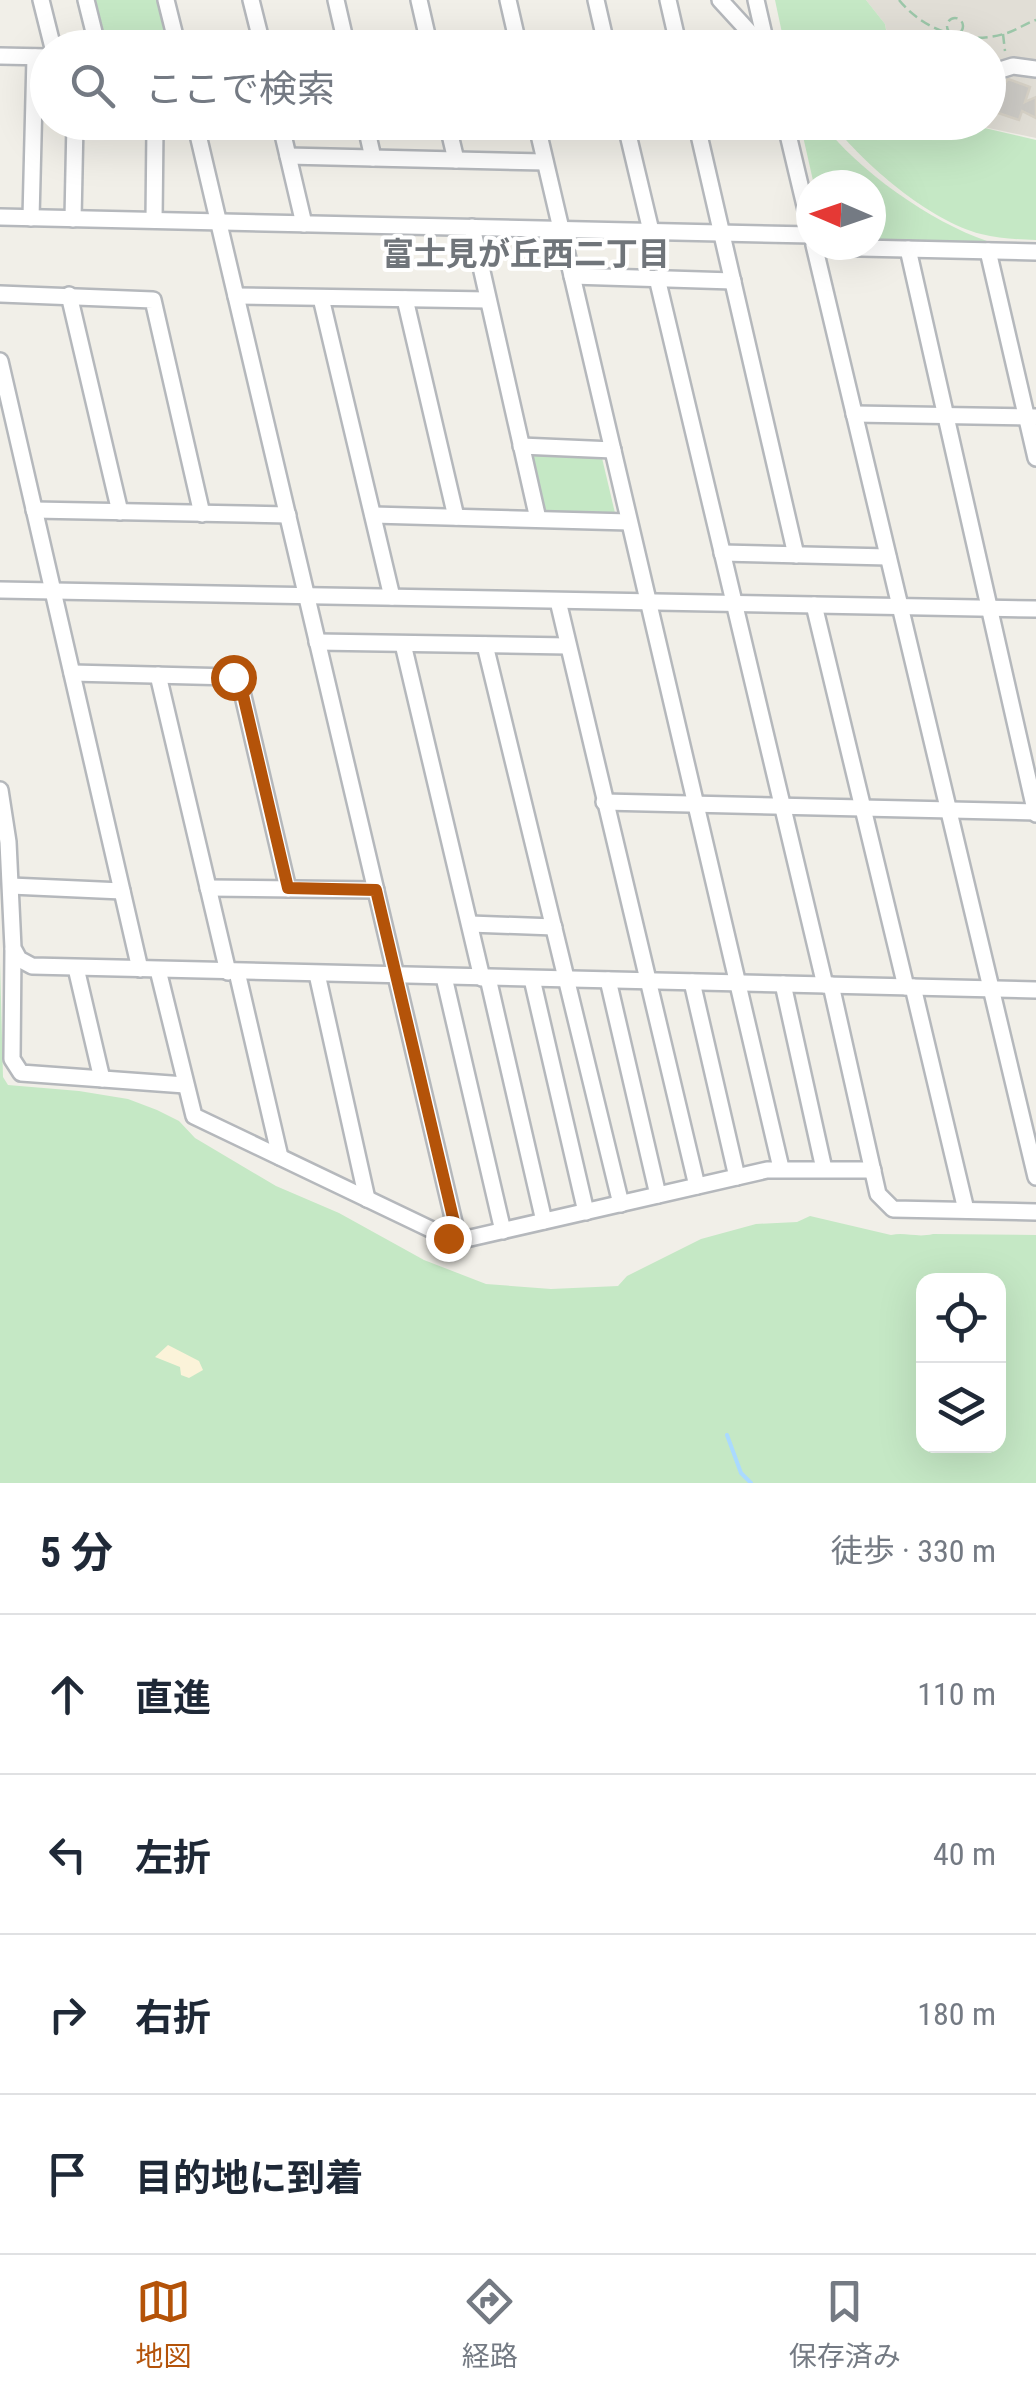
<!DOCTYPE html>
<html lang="ja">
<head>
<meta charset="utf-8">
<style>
  :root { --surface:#fff; --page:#f2f2f3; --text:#1f2937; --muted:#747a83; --line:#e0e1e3; --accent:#b45309 }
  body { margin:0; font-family:"Roboto Condensed","Noto Sans JP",sans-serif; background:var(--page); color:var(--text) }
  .controls { position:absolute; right:30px; bottom:30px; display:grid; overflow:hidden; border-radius:20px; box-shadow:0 10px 40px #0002 }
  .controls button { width:90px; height:90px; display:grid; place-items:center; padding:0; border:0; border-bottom:2px solid var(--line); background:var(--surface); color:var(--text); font:50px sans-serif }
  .compass { position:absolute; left:796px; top:170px; width:90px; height:90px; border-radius:50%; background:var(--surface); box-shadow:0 10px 40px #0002; rotate:272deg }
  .stop { position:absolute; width:30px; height:30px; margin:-22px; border:8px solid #b45309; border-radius:50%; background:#fff }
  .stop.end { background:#b45309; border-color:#fff; box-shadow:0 2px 10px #0008 }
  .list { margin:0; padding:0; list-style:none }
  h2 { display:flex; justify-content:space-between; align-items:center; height:130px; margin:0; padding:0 40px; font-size:42px }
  h2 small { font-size:32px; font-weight:400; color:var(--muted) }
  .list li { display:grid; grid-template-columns:65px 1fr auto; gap:30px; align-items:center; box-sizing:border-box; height:160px; padding:0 40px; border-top:2px solid var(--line) }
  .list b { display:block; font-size:38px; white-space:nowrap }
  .list em { font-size:32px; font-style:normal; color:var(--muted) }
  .icon { flex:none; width:55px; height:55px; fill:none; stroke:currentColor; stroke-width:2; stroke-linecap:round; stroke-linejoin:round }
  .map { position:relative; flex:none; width:1036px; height:1483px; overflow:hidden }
  .search { position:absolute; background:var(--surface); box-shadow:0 10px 40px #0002; left:30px; right:30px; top:30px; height:110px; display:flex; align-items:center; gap:25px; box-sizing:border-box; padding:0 35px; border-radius:55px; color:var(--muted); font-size:38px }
  .sheet { height:770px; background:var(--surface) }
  nav { display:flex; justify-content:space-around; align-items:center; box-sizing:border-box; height:140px; border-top:2px solid var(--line); background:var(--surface); font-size:28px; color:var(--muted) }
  nav a { display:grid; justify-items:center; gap:5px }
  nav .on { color:var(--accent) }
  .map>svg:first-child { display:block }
  .education { fill:#e1ded6 }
  .green { fill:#c5e8c5; fill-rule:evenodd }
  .sand { fill:#fbf3d9 }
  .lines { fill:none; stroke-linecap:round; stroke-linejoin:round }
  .stream { stroke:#aadaff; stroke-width:4 }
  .building { fill:#cccac5; stroke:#d6d1c6; stroke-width:2.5 }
  .minor-casing { stroke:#b5b8bc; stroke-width:20 }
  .path { stroke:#9cc7a9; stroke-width:2.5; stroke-dasharray:10 5; stroke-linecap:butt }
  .minor { stroke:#fff; stroke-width:15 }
  .route { stroke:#b45309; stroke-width:12 }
  .labels { text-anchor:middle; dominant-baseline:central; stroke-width:8; stroke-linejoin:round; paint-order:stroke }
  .neighbourhood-label { font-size:32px; font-weight:bold; fill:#70757a; stroke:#fff }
</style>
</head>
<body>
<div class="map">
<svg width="1036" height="1483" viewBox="0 0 1036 1483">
  <rect width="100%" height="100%" fill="#f1efe8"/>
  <path class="education" d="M866 0H1036V138L965 123 988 122V48L890 47 885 24Z"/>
  <g class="green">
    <path d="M92 0H162L173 47H106Z"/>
    <path d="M775 0H866L885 24 889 47H785Z"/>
    <path d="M800 123H822C857 170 931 222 987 241V245L871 241V185H814Z"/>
    <path d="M832 123H963L1036 140V240C1018 239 999 239 981 234 930 221 863 164 832 123Z"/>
    <path d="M530 453 602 458 615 513 545 512 541 509Z"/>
    <path d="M0 961 3 1077 8 1085 79 1091 128 1099 157 1110 179 1121 195 1138 276 1186 339 1213 424 1260 486 1284 551 1289 618 1286 627 1276 701 1239 756 1224 797 1222 810 1216 891 1235C906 1232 917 1238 933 1234L1036 1235V1483H0ZM924 1280H998V1446H924Z"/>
  </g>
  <path class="sand" d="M168 1345 199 1361 203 1370 189 1378 181 1375 180 1367 155 1357Z"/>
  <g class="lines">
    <path class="stream" d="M727 1435 741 1473 751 1483"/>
  </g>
  <path class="building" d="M1008 79 1030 87 1025 102 1036 97V118L1022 111 1019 120 989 110 993 98Z"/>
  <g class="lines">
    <defs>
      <g id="minor">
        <path d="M41 0 53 48"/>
        <path d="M86 0 98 48"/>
        <path d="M166 0 178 48"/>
        <path d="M251 0 263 48"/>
        <path d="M336 0 347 48"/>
        <path d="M419 0 430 48"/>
        <path d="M508 0 519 48"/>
        <path d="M596 0 607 48"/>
        <path d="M668 0 679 48"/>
        <path d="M720 0 764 48"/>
        <path d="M756 0 767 48"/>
        <path d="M0 56 48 57"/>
        <path d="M988 88 997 71 1013 66 1036 69"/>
        <path d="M195 122 458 1239"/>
        <path d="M280 122 304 224"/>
        <path d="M365 122 373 158"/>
        <path d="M447 122 456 160"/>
        <path d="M536 122 781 1168"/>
        <path d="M625 122 651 231"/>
        <path d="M696 122 796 555"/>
        <path d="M785 122 811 231"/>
        <path d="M75 126 155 128 154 220"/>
        <path d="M288 156 545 162"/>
        <path d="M0 217 811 235"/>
        <path d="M31 218 35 57"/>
        <path d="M73 219 75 122"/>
        <path d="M472 227 538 519"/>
        <path d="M814 245 1036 1177"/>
        <path d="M815 247 1036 252"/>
        <path d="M908 249 1036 814"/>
        <path d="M988 251 1036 458"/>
        <path d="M572 276 733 281"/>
        <path d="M657 278 825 985"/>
        <path d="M0 294 153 300 202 514"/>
        <path d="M69 295 120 512"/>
        <path d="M236 296 488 300"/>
        <path d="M321 298 392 597"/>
        <path d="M405 299 456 517"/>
        <path d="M0 361 140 969"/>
        <path d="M854 414 1035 417"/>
        <path d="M521 446 613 450"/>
        <path d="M34 510 288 515"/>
        <path d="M373 515 629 522"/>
        <path d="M722 553 888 557"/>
        <path d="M0 590 1036 609"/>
        <path d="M558 601 697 1186"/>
        <path d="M814 605 906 987"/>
        <path d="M317 642 568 646"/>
        <path d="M403 644 482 978"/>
        <path d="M485 645 621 1204"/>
        <path d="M72 673 233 677 240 683 288 889"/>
        <path d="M158 675 228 972"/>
        <path d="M0 790 8 842 13 948 19 959 32 966 1036 990"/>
        <path d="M604 802 1036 812"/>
        <path d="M11 886 122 891"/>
        <path d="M208 888 376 890"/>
        <path d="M470 924 554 927"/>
        <path d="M13 949 12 1059 21 1073 185 1085"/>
        <path d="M76 968 102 1079"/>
        <path d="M158 970 194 1116 449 1238 466 1239 767 1170H873"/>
        <path d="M237 972 280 1157"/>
        <path d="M317 974 367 1199"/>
        <path d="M444 977 503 1231"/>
        <path d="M488 978 544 1221"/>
        <path d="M532 979 586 1212"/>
        <path d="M608 980 658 1195"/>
        <path d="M692 982 737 1177"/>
        <path d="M783 984 824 1169"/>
        <path d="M831 985 878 1194 893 1209 1036 1212"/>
        <path d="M913 987 966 1210"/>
      </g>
    </defs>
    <use href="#minor" class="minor-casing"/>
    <g class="path">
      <path d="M899 0C924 31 968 46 1007 33 1017 30 1026 23 1036 20"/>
      <circle cx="955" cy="26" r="8"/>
      <path d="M1003 34 1005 51"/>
      <path d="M141 48V42"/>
    </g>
    <use href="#minor" class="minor"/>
  </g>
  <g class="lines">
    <path class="route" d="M233 677 240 682 288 888 376 890 458 1239 448 1238"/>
  </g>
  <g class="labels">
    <g class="neighbourhood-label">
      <text x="526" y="254">富士見が丘西二丁目</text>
    </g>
  </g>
</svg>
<div class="controls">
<button><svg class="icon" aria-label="locate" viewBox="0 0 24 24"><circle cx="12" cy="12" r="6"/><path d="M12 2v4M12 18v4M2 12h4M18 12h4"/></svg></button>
<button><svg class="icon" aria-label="layers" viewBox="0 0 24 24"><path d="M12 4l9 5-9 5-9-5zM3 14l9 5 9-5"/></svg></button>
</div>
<svg class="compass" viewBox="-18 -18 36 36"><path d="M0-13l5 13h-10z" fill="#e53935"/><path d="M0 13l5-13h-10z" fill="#747a83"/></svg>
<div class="stop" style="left:233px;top:677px"></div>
<div class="stop end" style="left:448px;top:1238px"></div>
<div class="search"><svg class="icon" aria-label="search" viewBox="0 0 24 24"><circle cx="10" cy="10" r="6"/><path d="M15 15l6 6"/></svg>ここで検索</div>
</div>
<section class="sheet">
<h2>5 分<small>徒歩 · 330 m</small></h2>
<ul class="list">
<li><svg class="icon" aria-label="ahead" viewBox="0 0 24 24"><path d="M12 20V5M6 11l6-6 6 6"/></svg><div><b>直進</b></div><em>110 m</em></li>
<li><svg class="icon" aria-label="left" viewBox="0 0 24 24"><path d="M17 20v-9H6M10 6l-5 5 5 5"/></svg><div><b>左折</b></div><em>40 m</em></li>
<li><svg class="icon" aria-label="right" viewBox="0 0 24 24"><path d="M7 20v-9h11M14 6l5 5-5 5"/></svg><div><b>右折</b></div><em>180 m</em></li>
<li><svg class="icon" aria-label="arrive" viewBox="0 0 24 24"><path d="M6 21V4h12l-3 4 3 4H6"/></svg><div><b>目的地に到着</b></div></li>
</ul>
</section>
<nav>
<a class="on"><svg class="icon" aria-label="map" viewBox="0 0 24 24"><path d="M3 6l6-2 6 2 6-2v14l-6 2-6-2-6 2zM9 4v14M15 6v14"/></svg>地図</a>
<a><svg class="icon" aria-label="directions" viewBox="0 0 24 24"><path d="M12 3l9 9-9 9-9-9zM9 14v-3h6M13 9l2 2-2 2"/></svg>経路</a>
<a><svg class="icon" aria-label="saved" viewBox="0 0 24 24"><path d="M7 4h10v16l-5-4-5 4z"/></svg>保存済み</a>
</nav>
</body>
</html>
